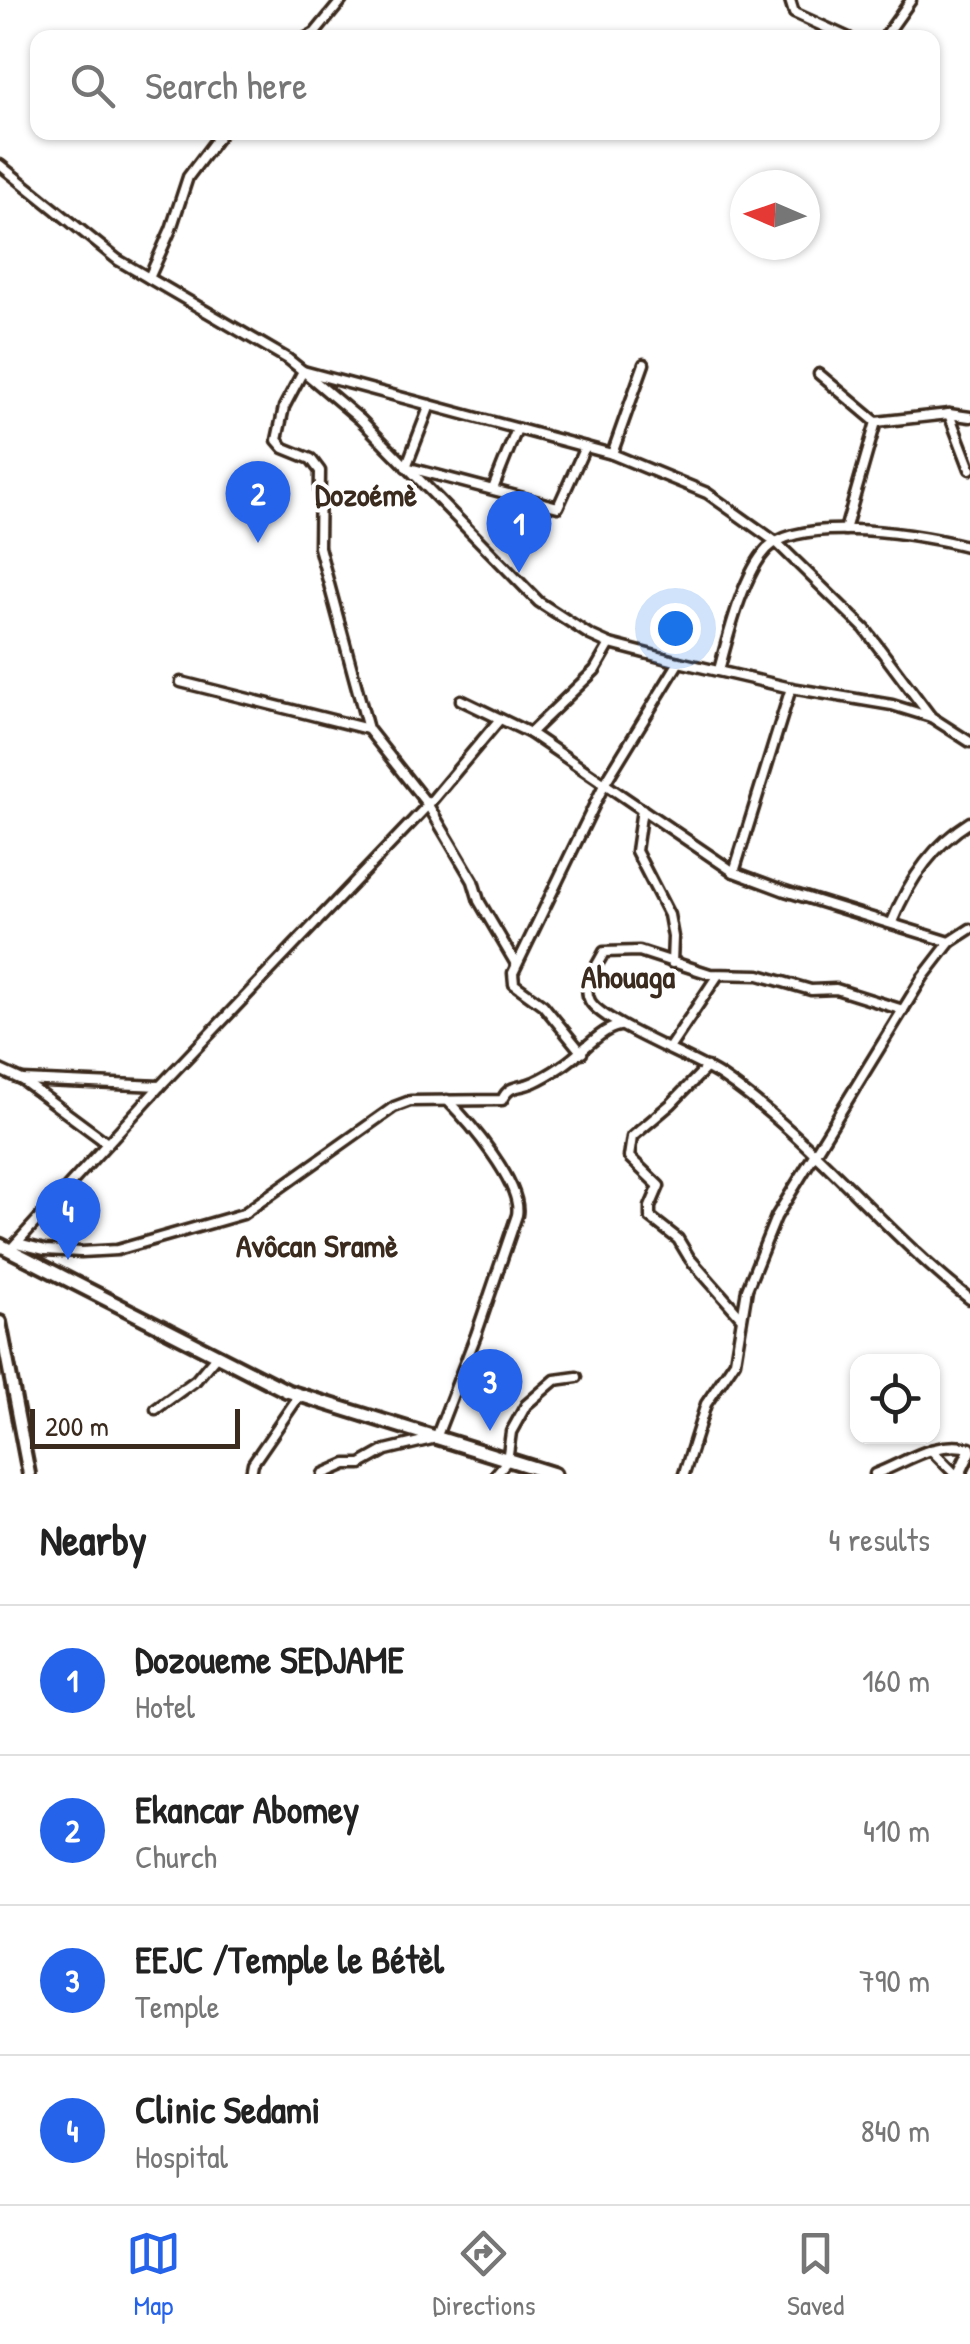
<!DOCTYPE html>
<html lang="en">
<head>
<meta charset="utf-8">
<style>
  :root { --surface:#fff; --page:#f2f2f2; --text:#222; --muted:#767676; --line:#e0e0e0; --accent:#2563eb }
  body { margin:0; font-family:"Patrick Hand",sans-serif; background:var(--page); color:var(--text) }
  .controls { position:absolute; right:30px; bottom:30px; display:grid; overflow:hidden; border-radius:20px; box-shadow:0 2px 8px #0004 }
  .controls button { width:90px; height:90px; display:grid; place-items:center; padding:0; border:0; border-bottom:2px solid var(--line); background:var(--surface); color:var(--text); font:50px sans-serif }
  .compass { position:absolute; left:730px; top:170px; width:90px; height:90px; border-radius:50%; background:var(--surface); box-shadow:0 2px 8px #0004; rotate:272deg }
  .scale { position:absolute; left:30px; bottom:25px; width:210px; box-sizing:border-box; padding-left:10px; border:5px solid #3b2a1e; border-top:0; font-size:28px; line-height:35px; white-space:nowrap; color:#3b2a1e; -webkit-text-stroke:8px #fff; paint-order:stroke }
  .you { position:absolute; left:675px; top:628px; width:35px; height:35px; margin:-25px; border:8px solid #fff; border-radius:50%; background:#1a73e8; box-shadow:0 0 0 15px #1a73e833 }
  .badge { display:grid; place-items:center; width:65px; height:65px; border-radius:50%; background:var(--accent); color:#fff; font-size:32px; font-weight:700 }
  .pin { position:absolute; translate:-50% -82px; filter:drop-shadow(0 2px 5px #0008) }
  .pin::after { content:''; position:absolute; top:52px; width:35px; height:30px; background:inherit; clip-path:polygon(0 0,100% 0,50% 100%) }
  .list { margin:0; padding:0; list-style:none }
  h2 { display:flex; justify-content:space-between; align-items:center; height:130px; margin:0; padding:0 40px; font-size:42px }
  h2 small { font-size:32px; font-weight:400; color:var(--muted) }
  .list li { display:grid; grid-template-columns:65px 1fr auto; gap:30px; align-items:center; box-sizing:border-box; height:150px; padding:0 40px; border-top:2px solid var(--line) }
  .list b { display:block; font-size:38px; white-space:nowrap }
  .list p { margin:0; font-size:32px; white-space:nowrap; color:var(--muted) }
  .list em { font-size:32px; font-style:normal; color:var(--muted) }
  .icon { flex:none; width:55px; height:55px; fill:none; stroke:currentColor; stroke-width:2; stroke-linecap:round; stroke-linejoin:round }
  .map { position:relative; flex:none; width:970px; height:1474px; overflow:hidden }
  .search { position:absolute; background:var(--surface); box-shadow:0 2px 8px #0004; left:30px; right:30px; top:30px; height:110px; display:flex; align-items:center; gap:25px; box-sizing:border-box; padding:0 35px; border-radius:20px; color:var(--muted); font-size:38px }
  .sheet { height:730px; background:var(--surface) }
  nav { display:flex; justify-content:space-around; align-items:center; box-sizing:border-box; height:140px; border-top:2px solid var(--line); background:var(--surface); font-size:28px; color:var(--muted) }
  nav a { display:grid; justify-items:center; gap:5px }
  nav .on { color:var(--accent) }
  .map>svg:first-child { display:block }
  .lines { fill:none; stroke-linecap:round; stroke-linejoin:round }
  .minor-casing { stroke:#3b2a1e; stroke-width:15 }
  .tertiary-casing { stroke:#3b2a1e; stroke-width:18 }
  .secondary-casing { stroke:#3b2a1e; stroke-width:19 }
  .minor { stroke:#fff; stroke-width:8 }
  .tertiary { stroke:#fff; stroke-width:10 }
  .secondary { stroke:#fff; stroke-width:11 }
  .labels { text-anchor:middle; dominant-baseline:central; stroke-width:8; stroke-linejoin:round; paint-order:stroke }
  .quarter-label { font-size:32px; font-weight:bold; fill:#3b2a1e; stroke:#fff }
</style>
</head>
<body>
<div class="map">
<svg width="970" height="1474" viewBox="0 0 970 1474">
  <rect width="100%" height="100%" fill="#fff"/>
  <filter id="ink" filterUnits="userSpaceOnUse"><feTurbulence type="fractalNoise" baseFrequency=".01" numOctaves="2"/><feDisplacementMap in="SourceGraphic" scale="20" xChannelSelector="R" yChannelSelector="G"/><feConvolveMatrix kernelMatrix="1 2 1 2 8 2 1 2 1" color-interpolation-filters="sRGB"/></filter>
  <g filter="url(#ink)">
    <g class="lines">
      <defs>
        <g id="minor">
          <path d="M790 0 794 13 849 38"/>
          <path d="M306 38 315 33 342 0"/>
          <path d="M884 38 911 0"/>
          <path d="M0 165 118 260 288 359 303 371 612 454 707 493 776 542 865 629 931 717 970 742"/>
          <path d="M149 278 171 229 188 177 222 132"/>
          <path d="M819 374 876 422 949 414 970 417"/>
          <path d="M430 405 406 467 558 507 585 447"/>
          <path d="M949 414 970 469"/>
          <path d="M612 454 644 364"/>
          <path d="M493 489 517 429"/>
          <path d="M845 530 876 422"/>
          <path d="M719 670C728 637 743 574 767 549 801 514 927 535 970 547"/>
          <path d="M181 682 368 729"/>
          <path d="M461 700 530 733 734 872 785 891 950 942"/>
          <path d="M530 733 595 670 610 644"/>
          <path d="M642 809 636 851 669 915 673 937 672 963"/>
          <path d="M734 872 791 688"/>
          <path d="M892 922C908 882 933 845 970 822"/>
          <path d="M516 964 479 901 473 881 428 805 368 729 319 547 320 471 311 459 284 448 277 440 284 407 303 371 361 420 539 602 590 635 610 644 679 662 791 688 892 705 931 717"/>
          <path d="M903 1010 836 989 811 990 759 975 710 974 639 951 604 952C597 967 581 984 590 1001 602 1023 694 1058 721 1076 814 1139 882 1231 970 1299"/>
          <path d="M670 1047 718 975"/>
          <path d="M582 1053 543 1005 514 984 513 973 605 783 679 662"/>
          <path d="M707 1067 671 1104 632 1137 629 1157 659 1186 650 1207V1217L678 1239 690 1259 741 1317"/>
          <path d="M0 1070 22 1080 107 1143"/>
          <path d="M22 1080 160 1086"/>
          <path d="M17 1243 45 1250 81 1252 117 1250 243 1214 394 1107 410 1101 502 1100C510 1083 520 1089 534 1082 543 1078 553 1072 562 1066 580 1055 600 1029 619 1026"/>
          <path d="M10 1250 160 1086 428 805 500 719"/>
          <path d="M156 1409 196 1380 217 1355"/>
          <path d="M931 1450 955 1474"/>
          <path d="M251 1474 253 1463 299 1396"/>
          <path d="M323 1474 346 1464H361L386 1450 436 1438 476 1335 517 1215C523 1184 468 1121 447 1100"/>
          <path d="M496 1474 507 1461 511 1432 526 1405 555 1380 577 1377"/>
          <path d="M684 1474 706 1404 735 1361 747 1289 776 1217 923 977 950 942 970 929"/>
          <path d="M875 1474C907 1462 934 1440 970 1448"/>
        </g>
        <g id="tertiary">
          <path d="M0 1322 29 1474"/>
          <path d="M959 1474 970 1451"/>
        </g>
        <path id="secondary" d="M0 1245 287 1391 554 1474"/>
      </defs>
      <use href="#minor" class="minor-casing"/>
      <use href="#tertiary" class="tertiary-casing"/>
      <use href="#secondary" class="secondary-casing"/>
      <use href="#minor" class="minor"/>
      <use href="#tertiary" class="tertiary"/>
      <use href="#secondary" class="secondary"/>
    </g>
  </g>
  <g class="labels">
    <g class="quarter-label">
      <text x="366" y="494">Dozoémè</text>
      <text x="628" y="976">Ahouaga</text>
      <text x="317" y="1245">Avôcan Sramè</text>
    </g>
  </g>
</svg>
<div class="controls">
<button><svg class="icon" aria-label="locate" viewBox="0 0 24 24"><circle cx="12" cy="12" r="6"/><path d="M12 2v4M12 18v4M2 12h4M18 12h4"/></svg></button>
</div>
<svg class="compass" viewBox="-18 -18 36 36"><path d="M0-13l5 13h-10z" fill="#e53935"/><path d="M0 13l5-13h-10z" fill="#767676"/></svg>
<div class="scale">200 m</div>
<div class="you"></div>
<div class="pin badge" style="left:519px;top:573px">1</div>
<div class="pin badge" style="left:258px;top:543px">2</div>
<div class="pin badge" style="left:490px;top:1431px">3</div>
<div class="pin badge" style="left:68px;top:1260px">4</div>
<div class="search"><svg class="icon" aria-label="search" viewBox="0 0 24 24"><circle cx="10" cy="10" r="6"/><path d="M15 15l6 6"/></svg>Search here</div>
</div>
<section class="sheet">
<h2>Nearby<small>4 results</small></h2>
<ul class="list">
<li><span class="badge">1</span><div><b>Dozoueme SEDJAME</b><p>Hotel</p></div><em>160 m</em></li>
<li><span class="badge">2</span><div><b>Ekancar Abomey</b><p>Church</p></div><em>410 m</em></li>
<li><span class="badge">3</span><div><b>EEJC /Temple le Bétèl</b><p>Temple</p></div><em>790 m</em></li>
<li><span class="badge">4</span><div><b>Clinic Sedami</b><p>Hospital</p></div><em>840 m</em></li>
</ul>
</section>
<nav>
<a class="on"><svg class="icon" aria-label="map" viewBox="0 0 24 24"><path d="M3 6l6-2 6 2 6-2v14l-6 2-6-2-6 2zM9 4v14M15 6v14"/></svg>Map</a>
<a><svg class="icon" aria-label="directions" viewBox="0 0 24 24"><path d="M12 3l9 9-9 9-9-9zM9 14v-3h6M13 9l2 2-2 2"/></svg>Directions</a>
<a><svg class="icon" aria-label="saved" viewBox="0 0 24 24"><path d="M7 4h10v16l-5-4-5 4z"/></svg>Saved</a>
</nav>
</body>
</html>
